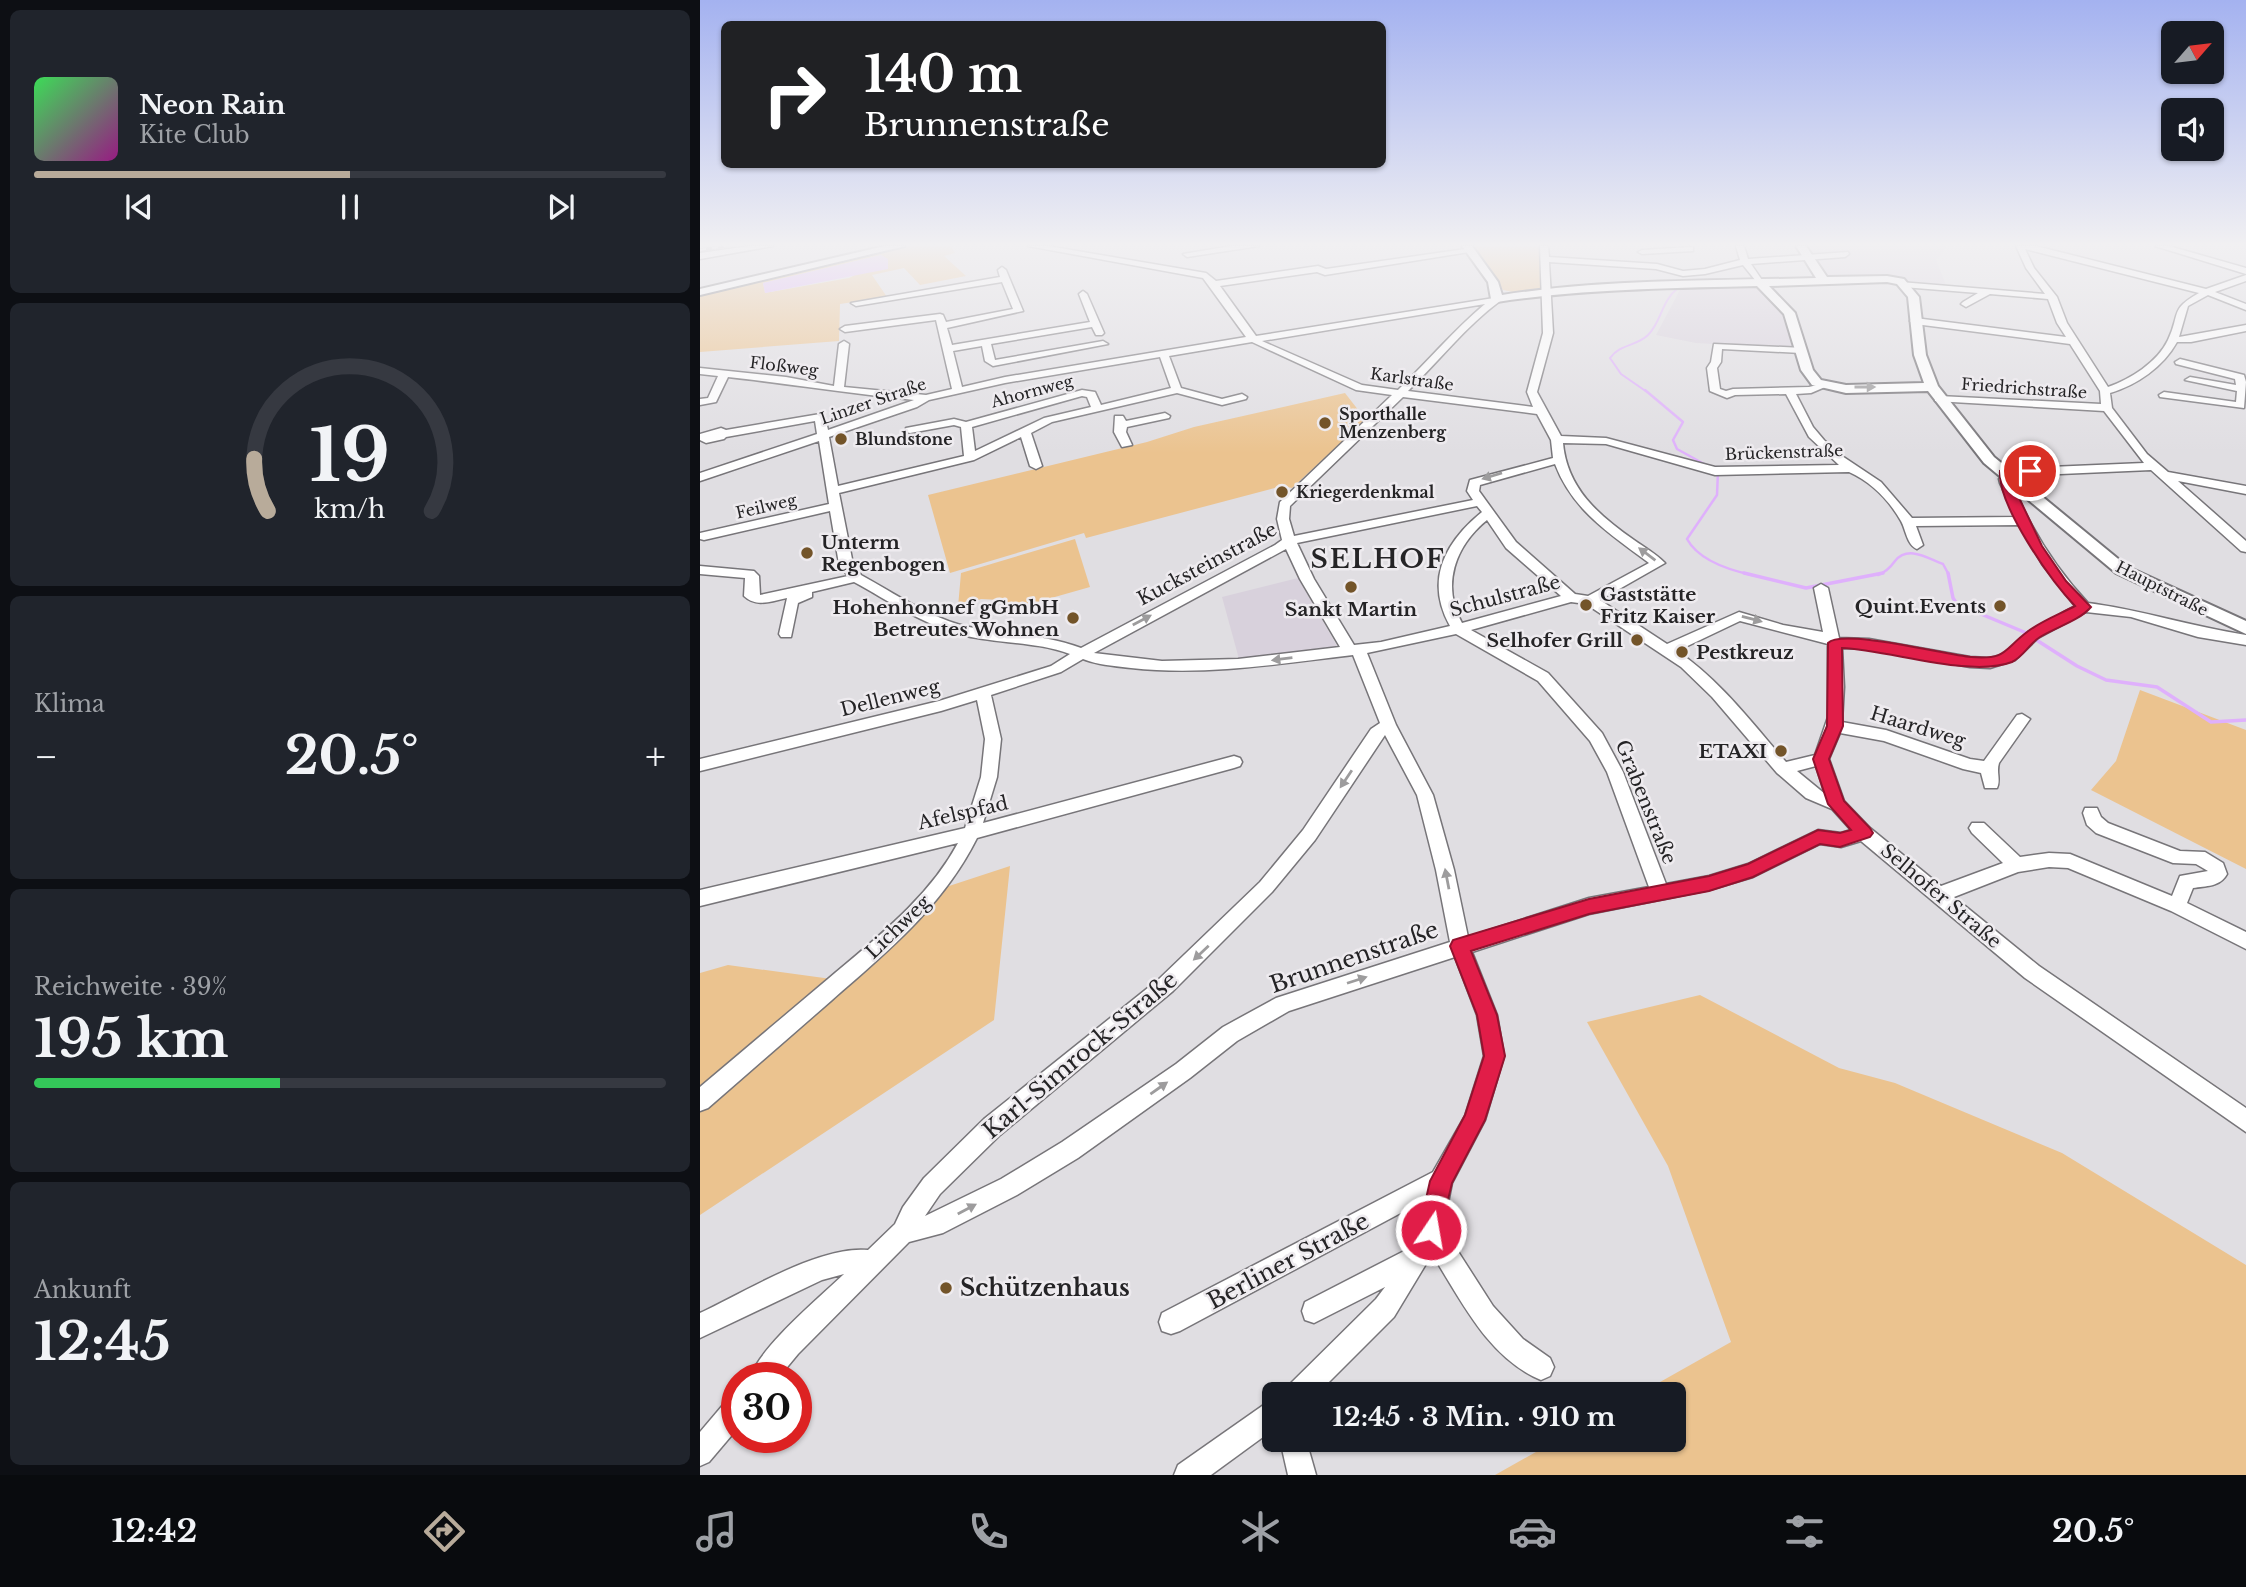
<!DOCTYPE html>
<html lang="de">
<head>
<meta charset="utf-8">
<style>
  :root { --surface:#171b24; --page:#20242c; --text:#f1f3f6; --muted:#9ea1a6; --line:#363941; --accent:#b8ab9a }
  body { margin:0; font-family:"Libre Baskerville",serif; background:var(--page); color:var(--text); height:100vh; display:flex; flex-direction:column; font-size:26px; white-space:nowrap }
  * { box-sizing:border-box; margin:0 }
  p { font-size:23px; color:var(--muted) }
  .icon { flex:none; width:38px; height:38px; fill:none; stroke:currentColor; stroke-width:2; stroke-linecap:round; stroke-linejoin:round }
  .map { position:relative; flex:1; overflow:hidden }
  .details { display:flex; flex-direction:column; gap:10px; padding:10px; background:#0d0f14; width:700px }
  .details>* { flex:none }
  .guide { position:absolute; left:21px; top:21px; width:665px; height:147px; border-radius:10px; box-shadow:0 2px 5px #0004; background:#202124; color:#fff; overflow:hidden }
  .needle { width:46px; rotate:62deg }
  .controls { position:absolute; left:1461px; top:21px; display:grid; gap:14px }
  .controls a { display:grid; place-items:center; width:63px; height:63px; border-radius:10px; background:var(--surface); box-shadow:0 2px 5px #0004; font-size:35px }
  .speed { position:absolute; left:21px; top:1362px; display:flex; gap:14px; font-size:35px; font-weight:700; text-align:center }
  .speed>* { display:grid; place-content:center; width:91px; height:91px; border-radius:50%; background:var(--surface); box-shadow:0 2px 5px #0004; line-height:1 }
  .speed .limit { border:10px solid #d22; background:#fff; color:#111 }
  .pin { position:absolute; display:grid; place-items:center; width:60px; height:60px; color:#fff; margin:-30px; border:4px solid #fff; border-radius:50%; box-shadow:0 2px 7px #0007 }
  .me { position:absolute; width:77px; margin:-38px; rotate:12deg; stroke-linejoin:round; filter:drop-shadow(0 0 5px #0008) }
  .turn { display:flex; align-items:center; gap:24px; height:147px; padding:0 28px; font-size:32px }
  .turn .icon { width:91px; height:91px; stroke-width:2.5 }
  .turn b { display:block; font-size:49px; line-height:60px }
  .big { font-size:52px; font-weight:800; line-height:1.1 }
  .details .tile { flex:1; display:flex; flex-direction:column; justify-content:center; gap:10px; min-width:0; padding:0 24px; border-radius:10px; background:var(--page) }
  .details .dial { align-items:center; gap:0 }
  .dial svg { height:182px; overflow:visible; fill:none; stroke:var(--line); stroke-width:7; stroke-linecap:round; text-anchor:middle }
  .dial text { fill:var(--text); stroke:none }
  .song { display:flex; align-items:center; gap:21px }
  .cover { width:84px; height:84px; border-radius:10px; background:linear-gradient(135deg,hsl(130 70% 55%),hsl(310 70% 35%)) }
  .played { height:7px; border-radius:4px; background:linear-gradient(90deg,var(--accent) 50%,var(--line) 50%) }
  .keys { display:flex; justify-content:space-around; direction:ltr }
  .heat { display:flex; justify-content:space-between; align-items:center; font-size:38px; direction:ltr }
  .charge { height:10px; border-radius:5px; background:linear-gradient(90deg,#34c759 39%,var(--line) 0) }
  .trip { position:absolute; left:562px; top:1382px; width:424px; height:70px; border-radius:10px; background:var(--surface); box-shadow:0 2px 5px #0004; font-weight:800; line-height:70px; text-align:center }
  .tabs { display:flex; height:112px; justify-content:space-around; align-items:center; background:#090b0e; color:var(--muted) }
  .tabs .icon { width:49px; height:49px }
  .tabs .selected { color:var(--accent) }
  .tabs b { font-size:32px; color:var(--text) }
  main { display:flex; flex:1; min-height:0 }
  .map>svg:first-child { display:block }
</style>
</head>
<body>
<main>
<section class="details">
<div class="tile">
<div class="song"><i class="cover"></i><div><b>Neon Rain</b><p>Kite Club</p></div></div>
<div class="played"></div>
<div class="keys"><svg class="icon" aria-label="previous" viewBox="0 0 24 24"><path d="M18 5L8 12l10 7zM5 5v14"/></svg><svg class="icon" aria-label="pause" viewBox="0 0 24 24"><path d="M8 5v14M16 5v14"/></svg><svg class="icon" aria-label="next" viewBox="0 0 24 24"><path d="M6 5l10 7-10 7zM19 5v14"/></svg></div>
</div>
<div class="tile dial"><svg viewBox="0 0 100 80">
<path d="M14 69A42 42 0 1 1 86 69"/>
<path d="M14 69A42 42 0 0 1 8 46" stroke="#b8ab9a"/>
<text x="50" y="56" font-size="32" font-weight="700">19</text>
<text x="50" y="72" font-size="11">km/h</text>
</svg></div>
<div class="tile"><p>Klima</p>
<div class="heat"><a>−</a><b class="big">20.5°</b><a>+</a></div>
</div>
<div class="tile"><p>Reichweite · 39%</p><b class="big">195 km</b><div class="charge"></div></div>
<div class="tile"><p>Ankunft</p><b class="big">12:45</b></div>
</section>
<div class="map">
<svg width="1546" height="1475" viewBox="0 0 1546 1475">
  <rect width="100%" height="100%" fill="#e0dee2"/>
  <g fill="#d8d1dc">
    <path d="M1104 246 1247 247 1236 260 1246 285 1127 279Z"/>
    <path d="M1050 286 1062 290 1083 309 1098 349 996 343 956 335 981 288Z"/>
    <path d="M598 578 637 646 539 659 522 597Z"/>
  </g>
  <g fill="#ebc38f" fill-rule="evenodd">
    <path d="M208 246H251L255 253 244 256 266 276 220 285 204 268 172 275 187 297 140 304 139 341 0 352V294ZM181 255 187 259 149 278 65 293 63 283Z"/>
    <path d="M773 246 839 247 841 288 813 292 803 290Z"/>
    <path d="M645 393 659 411 672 414 592 488 582 486 386 538 384 533 250 573 228 495 447 442 494 427Z"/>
    <path d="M375 539 390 587 305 611 301 600 281 599 258 607 261 573Z"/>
    <path d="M1440 690 1546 730V869L1391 790 1416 761Z"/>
    <path d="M310 866 294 1020 0 1215V973L28 965 146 981 246 887Z"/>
    <path d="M1000 995 1139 1068 1195 1083 1362 1153 1546 1265V1475H795L857 1440H973V1395H937L1031 1342 968 1166 887 1022Z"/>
  </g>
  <path fill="#dfb0fc" d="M181 255 188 259V269L65 293 63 283Z"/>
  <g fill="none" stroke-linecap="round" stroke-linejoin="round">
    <path stroke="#dfb0fc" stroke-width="2" d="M947 392 921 374 910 358C920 344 937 346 948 335 962 321 961 301 978 288"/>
    <g stroke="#dfb0fc" stroke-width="2.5">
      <path d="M945 390 983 422 973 440 977 449 1006 465"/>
      <path d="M1018 471 1017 495 987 539C999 561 1029 570 1052 575"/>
      <path d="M1178 575C1186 572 1190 568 1195 561 1208 545 1227 558 1243 564L1249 575"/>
    </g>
    <g stroke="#dfb0fc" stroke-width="3.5">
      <path d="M1044 573 1106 588 1183 573"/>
      <path d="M1248 573 1253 598 1257 604 1324 632 1377 666 1406 680 1457 687 1511 722 1546 720"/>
    </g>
    <g stroke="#777579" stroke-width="3">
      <g id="minor">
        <path d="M50 246H73L0 259V253Z"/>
        <path d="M328 246H348L506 273 516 281 618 266 626 269 772 248 773 250 769 252 625 275 617 272 520 286 556 336 800 297V301C766 326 739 361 708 391L833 407 827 392 843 333 840 246H848L849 257 957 264 983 271 1005 269 1040 260 1036 246H1044L1048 259 1148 252 1149 254 1145 257 1051 264 1064 283 1060 286 1043 265 1005 274 983 276 956 269 849 262 853 333 837 392 861 436 906 438 1015 467 1139 465 1109 437 1086 394 1035 395 1027 398 1010 391 1007 368 1011 362 1014 344 1104 348V352L1101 353 1022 349 1021 362 1017 368 1020 389 1026 391 1033 389 1109 387 1125 383V387L1111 393 1096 394 1113 427 1124 440 1142 456 1181 482 1212 518 1316 517 1300 483 1299 479 1302 476 1298 473 1304 469 1444 463 1404 411 1235 401V397L1239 396 1401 404 1400 391 1370 344 1215 324 1210 321 1215 318 1366 337 1357 323 1348 299 1290 294 1266 307 1261 304 1263 302 1278 293 1203 287 1199 284 1200 282 1345 294 1326 268 1316 246H1336L1506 289 1546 275V281L1515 292 1546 304V310L1508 295 1488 306 1479 337 1546 325V331L1491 342H1477C1463 367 1437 385 1410 393L1412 408 1447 454 1468 472 1546 486V494L1478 481 1546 541V552L1541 551 1451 470 1313 476 1311 481C1329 526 1355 568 1388 603 1442 610 1493 627 1546 635V645L1498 637 1431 617 1386 612 1338 638 1315 660 1290 668 1270 667 1169 649 1142 648 1144 687 1142 722 1186 730 1270 759 1284 761 1317 715 1322 714 1330 719 1299 763C1296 772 1301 780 1297 788H1285L1281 773 1263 769 1184 741 1140 733 1129 759 1144 801 1170 828 1241 886 1303 863 1272 833 1269 828 1272 823H1284L1320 857 1349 853 1370 854 1472 896 1480 876 1508 871 1496 864 1473 863 1396 833 1387 825 1383 813 1385 808H1397L1401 817 1408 823 1480 851 1505 852 1523 863 1527 874C1520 887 1506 886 1493 888L1487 903 1546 932V949L1471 911 1368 868 1349 867 1318 872 1254 897 1339 966 1546 1108V1132L1325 978 1161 841 1141 847 1120 844 1053 877 1009 890 889 914 772 952 797 1015 804 1056 785 1120 752 1183 743 1228 793 1306 823 1339 850 1358 854 1367 850 1376 841 1380C788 1358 761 1300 732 1254L694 1317 616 1395H584L588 1386 676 1299 685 1287 614 1323 605 1320 602 1311 605 1302 710 1248 720 1228 725 1200 480 1331 471 1334 462 1331 459 1322 462 1313 733 1172 765 1116 784 1056 777 1015 755 957 589 1011 537 1041 490 1078 378 1158 317 1195 243 1233 209 1242 98 1354 79 1377H50C63 1344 117 1300 144 1274L122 1280 0 1338V1313C45 1292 120 1245 168 1250L195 1224 203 1207 224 1178 284 1119 459 979 560 882 603 830 671 729 680 723 653 655C579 664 505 676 431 668 414 666 398 665 383 659L361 672 291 695 301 739 297 777 283 823 534 756 540 758 542 762 540 766 534 768 277 838C243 906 188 951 132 1000 91 1036 49 1072 8 1108L0 1111V1087C43 1051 85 1015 128 979 175 939 228 899 258 843L0 906V890L265 828 281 777 285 739 277 700 241 711 0 771V759L239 701 351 666 370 654C335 641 298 644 262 635 224 625 189 601 154 582L112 592V597L98 603 91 637H81L79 634 87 598C71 601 57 608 44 596L45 578 0 574V566L54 571 59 576 60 595 148 576 139 564 130 511 4 540 0 539V533L129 504 119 441 0 481V473L117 434 115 421 26 437 24 439 6 443 0 440V434L21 428 26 430 120 414 125 417 128 430 214 400C152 394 90 384 28 377L16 402 0 405V399L8 398 18 376 0 374V368L86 377 134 386 139 344 144 341 149 344 144 387 226 395 252 389 236 320 145 332 140 329 145 326 240 314 243 315 246 322 313 309 302 282 156 306 151 303 300 277 298 270 302 267 306 270 323 311 247 328 252 345 390 322 379 294 383 291 387 294 404 333 402 335H396L392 327 291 344 295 360 403 341 408 344 293 366 285 361 282 346 253 351 262 387 305 377 546 337 503 278ZM1325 249 1499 293C1469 310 1481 313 1468 340 1457 363 1430 379 1408 387L1367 323 1357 297 1334 268ZM785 304C754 330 728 361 698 390L662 385 562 341ZM552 342 656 390 692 395 580 502 577 519 582 540 575 545 381 648C344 634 307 635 269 627 231 619 194 593 161 575L153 564 139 493 274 460 321 437 330 466 336 469 342 466 331 433 352 422 477 393 522 405 546 399 547 397 542 394 522 399 481 388 469 356ZM460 357 471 388 401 405 395 392 382 390 266 422 254 419 206 428V432L210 433 254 425 261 427 264 456 138 486 129 437 217 407 229 400 305 383ZM382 396 387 397 391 407 344 418 275 451 272 427ZM703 397 837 414 851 440 853 458 770 480 767 491 773 500 594 536 589 519 590 506ZM863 443 906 444 1015 475 1149 472C1171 482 1189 500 1201 521 1206 530 1207 545 1217 549L1223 545 1216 526 1320 525 1342 564 1375 606 1328 632 1305 654 1290 658 1270 657 1169 639 1139 638 1128 588 1121 584 1114 588 1123 632 1083 625 1039 612 967 644 900 600 965 563C956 554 944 547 934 540 898 515 867 488 863 443ZM855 464C873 511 910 534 949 563L888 596 875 594 816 542 779 491 780 485ZM777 506 782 512C744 543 725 581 750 626L681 642 654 645 614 579 597 543ZM787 520 806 548 861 596 762 623C741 585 755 546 787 520ZM586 549 600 579 640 647 538 659 462 661 394 653ZM871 602 886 604 981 667 1012 697 1077 773 1106 798 1132 809 1151 830 1141 833 1118 830 1048 864 1009 876 966 884 923 772 902 733 848 673 771 630ZM1040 621 1128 644V717L1115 755 1086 762C1052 723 1020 680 977 651ZM756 634 838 681 890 741 907 772 949 887 889 898 768 937 754 870 733 795 696 725 667 653ZM685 735 717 795 736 870 750 942 576 998 523 1027 476 1064 362 1142 301 1179 225 1216 240 1194 300 1135 473 991 572 892 615 840ZM1116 766 1125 794 1097 771Z"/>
        <path d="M531 246H559L487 257 483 254Z"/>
        <path d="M1455 246H1469L1546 268V274Z"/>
        <path d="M990 247H993V251L942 254 938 252 942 250Z"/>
        <path d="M1480 359 1544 375 1546 382 1544 408 1460 397 1459 395 1464 392 1536 402 1537 391 1485 380 1490 377 1536 385 1535 379 1476 364 1475 362Z"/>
        <path d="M465 413 470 416 469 418 427 427 426 432 432 445 422 447 414 432 415 416H423L426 421Z"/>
        <path d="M37 1395V1429L9 1462 0 1466V1432L28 1399Z"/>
        <path d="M574 1400V1429L511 1475H474L478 1465 565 1404Z"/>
        <path d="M580 1440H606L616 1475H588Z"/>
      </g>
    </g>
    <g stroke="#777579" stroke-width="4">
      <g id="major">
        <path d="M185 246H205L0 295V289Z"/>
        <path d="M762 246H772L798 282 802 295C906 279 1011 281 1116 278L1096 246H1106L1127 277 1187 276 1204 279 1219 297 1226 355 1238 386 1294 457 1428 567 1546 621V634L1416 573 1284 463 1228 391 1146 393 1112 385 1101 370 1084 314 1057 286C970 288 883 289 797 302L791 299 788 282ZM1187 282 1197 284 1208 297 1214 355 1224 383 1146 385 1121 380 1113 370 1095 313 1069 286Z"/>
      </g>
    </g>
    <use href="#minor" fill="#fff" fill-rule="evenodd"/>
    <use href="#major" fill="#fff" fill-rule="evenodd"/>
    <g stroke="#78777a" stroke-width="3.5">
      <path id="rail" d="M0 250 26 246"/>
    </g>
    <use href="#rail" stroke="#eeebef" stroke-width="2" stroke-dasharray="6" stroke-linecap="butt"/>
  </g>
  <defs><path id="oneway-solid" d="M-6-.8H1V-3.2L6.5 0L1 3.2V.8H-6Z" transform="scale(1.75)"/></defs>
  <g fill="#9d9c9d">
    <use href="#oneway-solid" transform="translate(1165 387)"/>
    <use href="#oneway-solid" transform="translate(792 476) rotate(163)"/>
    <use href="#oneway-solid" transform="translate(947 554) rotate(-143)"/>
    <use href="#oneway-solid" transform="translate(1052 619) rotate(15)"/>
    <use href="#oneway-solid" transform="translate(442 620) rotate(-28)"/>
    <use href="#oneway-solid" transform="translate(582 659) rotate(173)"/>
    <use href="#oneway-solid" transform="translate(646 779) rotate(124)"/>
    <use href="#oneway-solid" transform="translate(747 879) rotate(-101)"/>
    <use href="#oneway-solid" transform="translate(501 953) rotate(137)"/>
    <use href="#oneway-solid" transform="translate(657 980) rotate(-18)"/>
    <use href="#oneway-solid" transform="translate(459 1088) rotate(-35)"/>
    <use href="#oneway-solid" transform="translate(267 1209) rotate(-28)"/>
  </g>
  <linearGradient id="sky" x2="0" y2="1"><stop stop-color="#a4b2f0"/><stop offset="0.54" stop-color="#f1f0f2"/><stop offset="1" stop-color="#f1f0f2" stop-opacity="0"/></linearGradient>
  <rect width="1546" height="453" fill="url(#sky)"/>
  <path fill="#e11d48" stroke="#92132f" stroke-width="2" d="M1330 468 1334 469V474L1313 476 1312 483 1342 546 1366 581 1391 607C1379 621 1356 627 1340 637 1330 643 1323 657 1312 662 1270 678 1190 650 1142 648L1143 726 1129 759 1144 801 1170 828 1173 833 1170 837 1140 847 1120 844 1053 877 1009 891 889 914 771 951 797 1015 805 1056 785 1120 752 1183 739 1238 731 1242 723 1238 719 1230 730 1181 765 1115 784 1056 777 1015 750 946 753 940 889 899 1009 876 1048 864 1118 830 1140 833 1151 830 1128 804 1113 759 1127 726 1128 643C1142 628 1246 655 1271 657 1307 660 1303 650 1327 632 1341 621 1360 614 1375 606 1350 580 1297 504 1300 471Z"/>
  <g fill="#735429" stroke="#eeebef" stroke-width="2.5">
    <circle cx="625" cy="423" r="7"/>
    <circle cx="141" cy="439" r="7"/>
    <circle cx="582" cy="492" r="7"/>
    <circle cx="107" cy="553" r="7"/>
    <circle cx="651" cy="587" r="7"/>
    <circle cx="886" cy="605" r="7"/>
    <circle cx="1300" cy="606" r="7"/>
    <circle cx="373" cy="618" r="7"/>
    <circle cx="937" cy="640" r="7"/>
    <circle cx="982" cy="652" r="7"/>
    <circle cx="1081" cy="751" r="7"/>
    <circle cx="246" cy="1288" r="7"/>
  </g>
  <g text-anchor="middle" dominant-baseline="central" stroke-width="5" stroke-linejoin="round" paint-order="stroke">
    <g font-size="16" fill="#252426" stroke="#eeebef">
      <text transform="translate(84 366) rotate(7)">Floßweg</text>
      <text transform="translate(712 379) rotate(8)">Karlstraße</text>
      <text transform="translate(1324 388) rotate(4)">Friedrichstraße</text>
      <text transform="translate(332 391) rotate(-15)">Ahornweg</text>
      <text transform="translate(173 401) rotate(-19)">Linzer Straße</text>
      <text transform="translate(1084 452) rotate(-2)">Brückenstraße</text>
      <text transform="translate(66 506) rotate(-13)">Feilweg</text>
      <text transform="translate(1462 588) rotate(27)">Hauptstraße</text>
    </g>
    <g font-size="16" font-weight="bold" fill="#252426" stroke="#eeebef" text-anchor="start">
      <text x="639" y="414">Sporthalle<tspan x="639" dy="18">Menzenberg</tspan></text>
      <text x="155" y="439">Blundstone</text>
      <text x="596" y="492">Kriegerdenkmal</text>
    </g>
    <g font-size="19" font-weight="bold" fill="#252426" stroke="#eeebef" text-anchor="end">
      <text x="121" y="542" text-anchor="start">Unterm<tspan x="121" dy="22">Regenbogen</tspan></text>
      <text x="900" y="594" text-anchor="start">Gaststätte<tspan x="900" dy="22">Fritz Kaiser</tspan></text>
      <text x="1286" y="606">Quint.Events</text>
      <text x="359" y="607">Hohenhonnef gGmbH<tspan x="359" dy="22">Betreutes Wohnen</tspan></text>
      <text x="651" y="609" text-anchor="middle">Sankt Martin</text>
      <text x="923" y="640">Selhofer Grill</text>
      <text x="996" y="652" text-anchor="start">Pestkreuz</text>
      <text x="1067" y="751">ETAXI</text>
    </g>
    <g font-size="19" fill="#252426" stroke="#eeebef">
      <text transform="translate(507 564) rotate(-28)">Kucksteinstraße</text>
      <text transform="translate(805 596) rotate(-15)">Schulstraße</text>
      <text transform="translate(190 698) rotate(-14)">Dellenweg</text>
      <text transform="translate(1218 727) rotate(17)">Haardweg</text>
      <text transform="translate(946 802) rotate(68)">Grabenstraße</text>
      <text transform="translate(263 813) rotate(-13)">Afelspfad</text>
      <text transform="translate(1241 896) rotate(40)">Selhofer Straße</text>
      <text transform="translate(198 927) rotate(-44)">Lichweg</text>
    </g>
    <g font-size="23" fill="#252426" stroke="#eeebef">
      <text transform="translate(654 957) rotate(-19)">Brunnenstraße</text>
      <text transform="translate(380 1055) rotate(-40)">Karl-Simrock-Straße</text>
      <text transform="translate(588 1261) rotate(-28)">Berliner Straße</text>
    </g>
    <g font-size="23" font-weight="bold" fill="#252426" stroke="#eeebef" text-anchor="start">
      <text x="260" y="1288">Schützenhaus</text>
    </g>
    <g font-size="26" font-weight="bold" letter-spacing="2" fill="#252426" stroke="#eeebef">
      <text x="678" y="559">SELHOF</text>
    </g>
  </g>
</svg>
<div class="controls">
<a><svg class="needle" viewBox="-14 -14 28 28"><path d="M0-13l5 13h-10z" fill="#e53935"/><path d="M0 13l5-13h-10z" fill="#9ea1a6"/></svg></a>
<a><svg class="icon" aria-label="sound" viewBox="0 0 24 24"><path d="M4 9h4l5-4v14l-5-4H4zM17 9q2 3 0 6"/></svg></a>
</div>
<div class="speed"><div class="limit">30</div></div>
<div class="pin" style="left:1330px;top:471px;background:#d93025"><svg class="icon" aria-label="arrive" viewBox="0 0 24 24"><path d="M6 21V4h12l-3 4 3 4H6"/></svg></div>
<svg class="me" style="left:731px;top:1230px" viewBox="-20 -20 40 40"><circle r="17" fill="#e11d48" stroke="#fff" stroke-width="3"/><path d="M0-11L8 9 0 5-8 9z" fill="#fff"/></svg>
<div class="trip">12:45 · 3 Min. · 910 m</div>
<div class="guide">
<div class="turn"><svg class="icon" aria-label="right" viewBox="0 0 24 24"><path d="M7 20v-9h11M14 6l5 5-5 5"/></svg><div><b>140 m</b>Brunnenstraße</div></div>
</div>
</div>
</main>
<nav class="tabs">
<b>12:42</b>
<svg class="icon selected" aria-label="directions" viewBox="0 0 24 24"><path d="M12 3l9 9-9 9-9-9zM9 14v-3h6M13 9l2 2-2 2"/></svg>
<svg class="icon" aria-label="music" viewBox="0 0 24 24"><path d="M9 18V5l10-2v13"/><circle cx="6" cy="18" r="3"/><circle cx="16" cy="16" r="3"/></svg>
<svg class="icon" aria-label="phone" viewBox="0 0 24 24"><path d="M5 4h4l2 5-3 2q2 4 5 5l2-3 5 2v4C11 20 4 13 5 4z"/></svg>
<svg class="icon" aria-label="climate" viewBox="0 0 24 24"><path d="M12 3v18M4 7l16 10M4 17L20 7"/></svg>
<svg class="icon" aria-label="car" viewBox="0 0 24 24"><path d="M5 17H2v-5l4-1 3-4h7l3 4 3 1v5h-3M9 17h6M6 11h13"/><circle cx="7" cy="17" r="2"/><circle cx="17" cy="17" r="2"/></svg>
<svg class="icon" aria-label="filters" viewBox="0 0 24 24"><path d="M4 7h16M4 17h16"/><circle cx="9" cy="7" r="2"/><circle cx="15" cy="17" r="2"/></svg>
<b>20.5°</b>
</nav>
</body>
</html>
